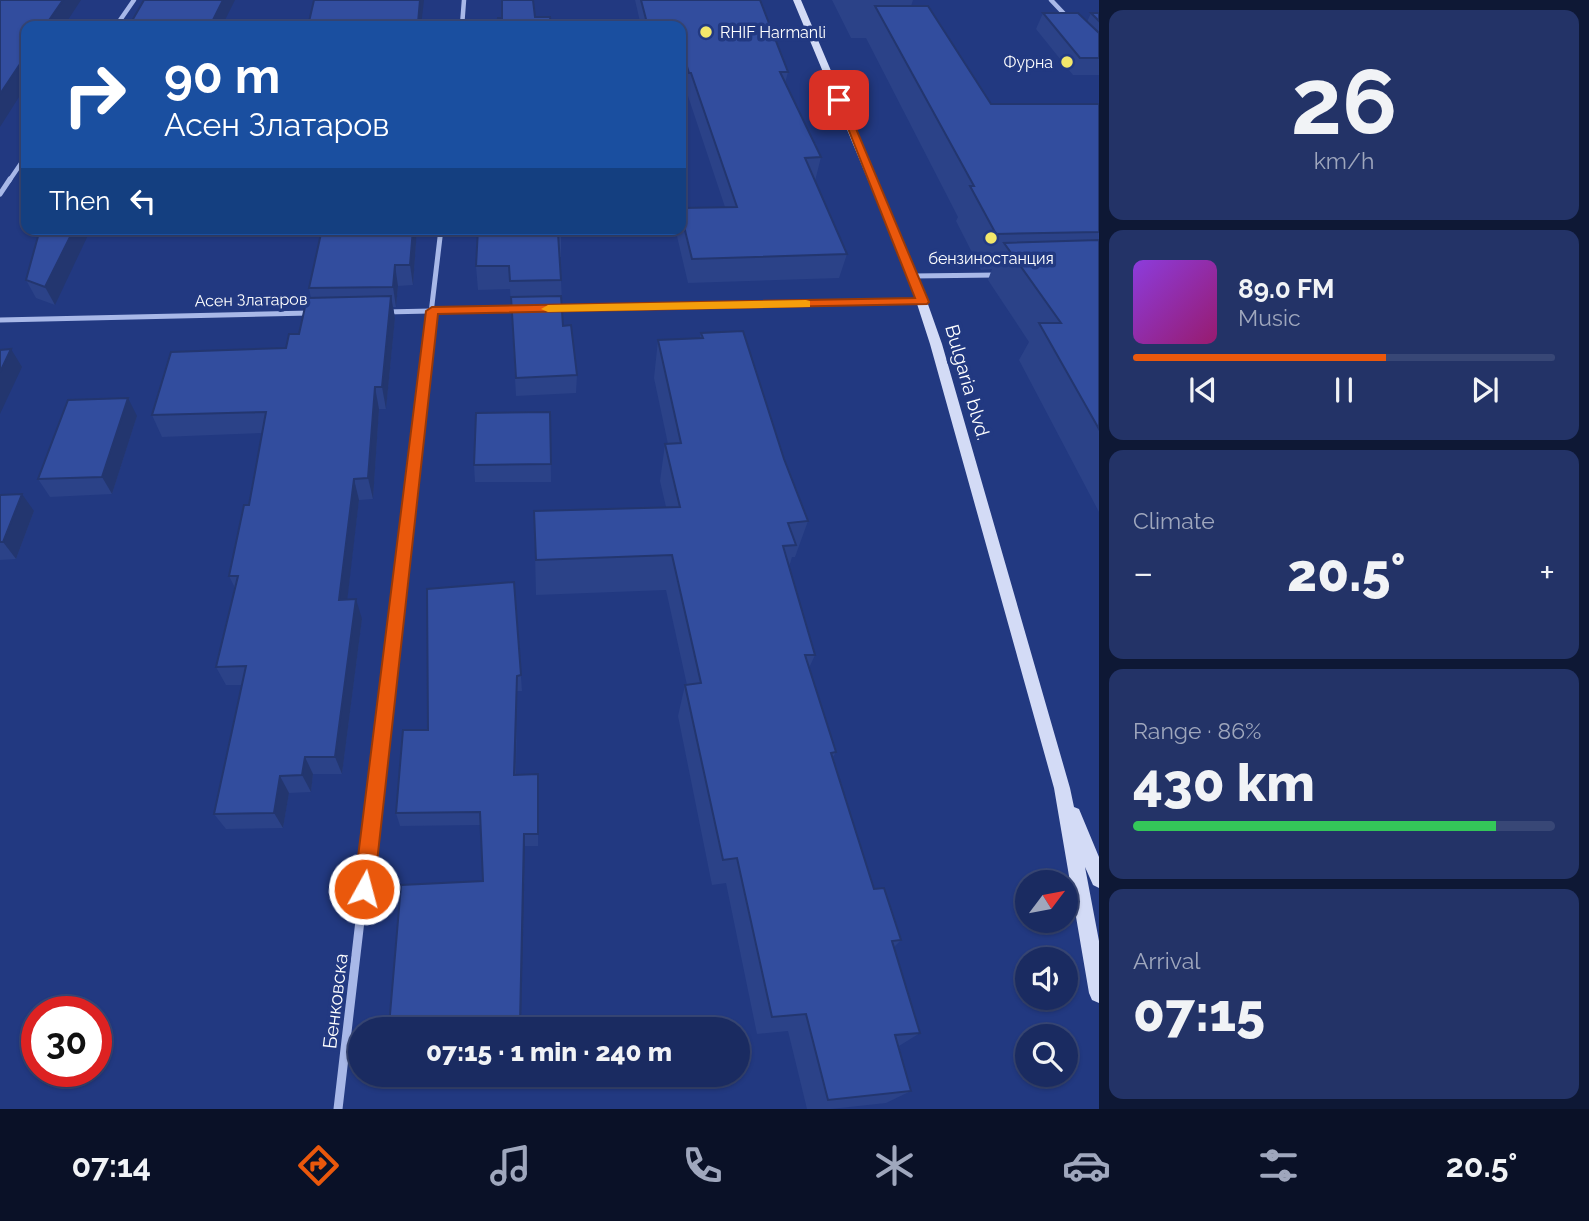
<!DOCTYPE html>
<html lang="en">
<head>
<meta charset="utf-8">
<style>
  :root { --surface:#1a2b61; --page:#233367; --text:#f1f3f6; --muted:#9fa7bd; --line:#384776; --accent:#ea580c }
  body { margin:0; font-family:Raleway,sans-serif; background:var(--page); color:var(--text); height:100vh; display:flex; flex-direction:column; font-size:26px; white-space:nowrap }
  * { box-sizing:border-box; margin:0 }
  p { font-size:23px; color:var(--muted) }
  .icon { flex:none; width:38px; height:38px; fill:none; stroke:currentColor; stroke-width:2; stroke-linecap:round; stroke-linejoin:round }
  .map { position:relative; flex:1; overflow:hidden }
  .side { display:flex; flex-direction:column; gap:10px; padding:10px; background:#0e1835; width:490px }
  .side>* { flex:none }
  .banner { position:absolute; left:21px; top:21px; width:665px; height:214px; border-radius:14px; box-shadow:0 2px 5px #0004,0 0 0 2px var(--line); background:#1a4fa0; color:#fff; overflow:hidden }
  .needle { width:46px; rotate:58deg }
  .fabs { position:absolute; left:1015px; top:870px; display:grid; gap:14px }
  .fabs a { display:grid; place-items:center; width:63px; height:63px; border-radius:50%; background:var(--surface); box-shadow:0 2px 5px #0004,0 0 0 2px var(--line); font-size:35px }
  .speed { position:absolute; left:21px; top:996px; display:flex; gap:14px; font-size:35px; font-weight:700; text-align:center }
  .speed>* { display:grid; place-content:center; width:91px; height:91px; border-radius:50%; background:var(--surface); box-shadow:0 2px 5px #0004,0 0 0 2px var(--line); line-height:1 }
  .speed .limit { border:10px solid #d22; background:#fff; color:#111 }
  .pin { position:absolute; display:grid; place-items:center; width:60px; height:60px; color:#fff; margin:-30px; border-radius:14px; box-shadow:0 4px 10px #0006 }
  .me { position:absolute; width:77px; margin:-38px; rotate:7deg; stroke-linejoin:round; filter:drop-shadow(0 0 5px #0008) }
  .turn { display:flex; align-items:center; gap:24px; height:147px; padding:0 28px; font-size:32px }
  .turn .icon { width:91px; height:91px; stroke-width:2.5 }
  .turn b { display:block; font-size:49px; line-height:60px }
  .then { display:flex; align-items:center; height:66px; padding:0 28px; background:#0003; gap:14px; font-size:26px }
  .big { font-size:52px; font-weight:800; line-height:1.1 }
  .side .widget { flex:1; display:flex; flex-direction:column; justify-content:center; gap:10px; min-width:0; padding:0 24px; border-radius:14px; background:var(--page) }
  .side .dial { align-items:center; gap:0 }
  .dial b { font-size:91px; line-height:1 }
  .song { display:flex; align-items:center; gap:21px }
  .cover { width:84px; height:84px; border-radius:10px; background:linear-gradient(135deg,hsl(270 70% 55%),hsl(320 70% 35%)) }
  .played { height:7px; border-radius:4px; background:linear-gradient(90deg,var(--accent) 60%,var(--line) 60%) }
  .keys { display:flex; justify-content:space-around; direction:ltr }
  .heat { display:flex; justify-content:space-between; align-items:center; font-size:38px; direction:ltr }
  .charge { height:10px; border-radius:5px; background:linear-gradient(90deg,#34c759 86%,var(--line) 0) }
  .trip { position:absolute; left:348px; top:1017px; width:402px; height:70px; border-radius:35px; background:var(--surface); box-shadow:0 2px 5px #0004,0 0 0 2px var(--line); font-weight:800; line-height:70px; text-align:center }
  .tab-bar { display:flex; height:112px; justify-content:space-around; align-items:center; background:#0a1127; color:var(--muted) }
  .tab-bar .icon { width:49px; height:49px }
  .tab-bar .current { color:var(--accent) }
  .tab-bar b { font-size:32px; color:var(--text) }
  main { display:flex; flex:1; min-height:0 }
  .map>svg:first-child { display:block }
</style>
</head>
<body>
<main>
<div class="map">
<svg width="1099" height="1109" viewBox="0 0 1099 1109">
  <rect width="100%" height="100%" fill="#223981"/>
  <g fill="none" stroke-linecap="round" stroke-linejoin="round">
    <g stroke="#a8b8e8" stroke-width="4.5">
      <path d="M1051 0 1070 20"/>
      <path d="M116 26 134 0"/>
      <path d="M462 26 464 0"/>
      <path d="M9 181 26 156"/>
    </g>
    <g stroke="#a8b8e8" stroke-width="5">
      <path d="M0 194 10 179"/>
      <path d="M913 276 997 275"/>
      <path d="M553 308 923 302"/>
      <path d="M385 312 520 309"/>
      <path d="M0 320 310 313"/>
      <path d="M419 414 441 229"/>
    </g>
    <path stroke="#a8b8e8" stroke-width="7" d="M384 717 420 413"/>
    <path stroke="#a8b8e8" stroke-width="9" d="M338 1109 384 715"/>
    <path fill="#d3dbf6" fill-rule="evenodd" d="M793 0H801L918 276 942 344 1070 788 1074 807 1079 809 1099 857V888L1093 885 1085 867 1099 941V1003L1092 1000 1089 993 1054 788 930 344 908 276Z"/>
  </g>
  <g fill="#2b4288">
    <path d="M635 0H760L788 72 785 83 821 157 815 181 847 254 839 278 688 283 676 232 677 229H681V208L725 207 688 96H686L681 78V26H641Z"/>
    <path d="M832 0H913L911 6 991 104H1099V512L1019 360 1029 342 988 280 992 269 981 270 956 221 958 217 866 38H851Z"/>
    <path d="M1043 13 1087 22 1091 13H1099V75H1073L1036 29Z"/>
    <path d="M40 229 55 305 36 298 26 280Z"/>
    <path d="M322 229H417L413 285 398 286 396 307H393L395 318 386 409H379L373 499 359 500 347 599 362 619 342 774H313L311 792 289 793 283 828 226 829 214 814 242 685H226L216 667 235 588 229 576 249 505 262 433 162 437 152 415 286 348 299 334 311 298 309 288Z"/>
    <path d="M478 229 561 233V257H560L563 326 577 375 576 393 516 396 510 289 478 290 476 266Z"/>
    <path d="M701 333 784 459 808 521 795 557H792L789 567 815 655 809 668 836 752 833 757 874 889 901 940 894 947 920 1033 899 1046 911 1091 886 1103 831 1109H807L788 1031 757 1034 726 883 712 885 678 716 685 685H687L666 590 536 595 534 511 666 507 660 481 665 444H668L654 378 658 340 700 338Z"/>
    <path d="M550 412 551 482H475L474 465Z"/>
    <path d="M137 416 112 494 50 497 38 479Z"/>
    <path d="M0 495 34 511 16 559 0 560Z"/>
    <path d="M514 582 522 691H517L516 775 538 788V846H525L521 1029H391L389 1026 483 881 481 825 400 826 396 813Z"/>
  </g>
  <g fill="#23366f">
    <path d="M63 0H81L64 26H45Z"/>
    <path d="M223 0H235L222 26H210Z"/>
    <path d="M420 0H424L421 26 418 23Z"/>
    <path d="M26 55V86L0 127V94Z"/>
    <path d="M74 229H91L55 305 45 287Z"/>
    <path d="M413 229H417L413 285 410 265Z"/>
    <path d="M395 265 398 286 396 307 393 287Z"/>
    <path d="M391 296 395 318 386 409 382 387Z"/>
    <path d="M11 349 22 367 0 414V372Z"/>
    <path d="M375 387 379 409 373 499 368 478Z"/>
    <path d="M128 398 137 416 112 494 102 477Z"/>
    <path d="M354 479 359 500 345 619 339 600Z"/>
    <path d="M22 494 34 511 16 559 3 542Z"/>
    <path d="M356 599 362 619 342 774 335 757Z"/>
    <path d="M517 676V691L515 789 514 775Z"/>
    <path d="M305 757 313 774 311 792 302 775Z"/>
    <path d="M280 776 289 793 283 828 274 813Z"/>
    <path d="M524 834 525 846 521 1029 520 1024Z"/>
  </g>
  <g fill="#324d9e" stroke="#23366f" stroke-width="2">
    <path d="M0 0H63L45 26H26V55L0 94Z"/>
    <path d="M144 0H223L210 26H129Z"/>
    <path d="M314 0H420L418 23 430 22V26H308Z"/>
    <path d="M502 0H533L535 17H550L551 26H497L498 18H502Z"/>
    <path d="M641 0H760L788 72H780L821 157 805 158 847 254 692 259 681 214V208L737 207 691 73H689L681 47V26H675L674 23H647Z"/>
    <path d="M875 6H928L991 104H1099V232L996 234 970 186H974Z"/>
    <path d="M1043 13H1078L1099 33V58H1080Z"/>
    <path d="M1091 13H1099V21Z"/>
    <path d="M40 229H74L45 287 26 280Z"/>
    <path d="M322 229H413L410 265H395L393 287 309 288Z"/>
    <path d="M478 229H561V233H558L561 280 510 281 509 266H476Z"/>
    <path d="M1099 240V429L1039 323H1061L1004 243Z"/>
    <path d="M391 296 382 387H375L368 478 354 479 339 600 356 599 335 757H305L302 775 280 776 274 813 214 814 246 666 216 667 238 576H229L244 505H249L266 412 152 415 171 352 286 348 289 334H299L307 298Z"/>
    <path d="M561 296 563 326 571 325 577 375 516 378 511 297Z"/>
    <path d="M743 331 784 459 808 521 788 523 796 545 783 546 815 655H805L836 752 831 753 874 889 884 888 901 940 892 941 920 1033 895 1035 911 1091 828 1100 806 1014 772 1017 737 858 723 860 685 685 701 683 672 555 536 560 534 511 680 507 665 444 681 443 658 340 703 338 701 333Z"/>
    <path d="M11 349 0 372V350Z"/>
    <path d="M128 398 102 477 38 479 68 400Z"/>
    <path d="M550 412 551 464 474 465 476 413Z"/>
    <path d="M22 494 3 542H0V495Z"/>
    <path d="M514 582 521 675 517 676 514 775 538 774V834H524L520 1024 389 1026 401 885 483 881 480 812 396 813 403 730H428L427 589Z"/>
  </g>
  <path fill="#ea580c" stroke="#983908" stroke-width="2" d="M836 98 844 100 929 302 927 304 438 314 374 889 371 896 364 899 357 896 354 889 426 311 432 307 915 298Z"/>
  <path fill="#f59e0b" d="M806 300 810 301V307L548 312 541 309 548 305Z"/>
  <g fill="#f3e76b" stroke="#223981" stroke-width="2.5">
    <circle cx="706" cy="32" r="7"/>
    <circle cx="1067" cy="62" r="7"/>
    <circle cx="991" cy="238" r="7"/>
  </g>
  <g text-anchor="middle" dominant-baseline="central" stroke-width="7" stroke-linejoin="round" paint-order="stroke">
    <g font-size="16" fill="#fff" stroke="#223981" text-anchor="start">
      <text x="720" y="32">RHIF Harmanli</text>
      <text x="1053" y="62" text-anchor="end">Фурна</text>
      <text x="991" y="258" text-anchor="middle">бензиностанция</text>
    </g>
    <g font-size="16" fill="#fff" stroke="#223981">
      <text transform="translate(251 300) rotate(-1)">Асен Златаров</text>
    </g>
    <g font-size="19" fill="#fff" stroke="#223981">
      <text transform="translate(968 382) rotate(74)">Bulgaria blvd.</text>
      <text transform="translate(335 1001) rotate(-83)">Бенковска</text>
    </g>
  </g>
</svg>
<div class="fabs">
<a><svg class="needle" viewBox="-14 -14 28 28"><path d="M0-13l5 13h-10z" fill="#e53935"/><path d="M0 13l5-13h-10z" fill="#9fa7bd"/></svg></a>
<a><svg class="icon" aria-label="sound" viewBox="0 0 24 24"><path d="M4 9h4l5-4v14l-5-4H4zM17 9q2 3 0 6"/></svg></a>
<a><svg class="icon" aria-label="search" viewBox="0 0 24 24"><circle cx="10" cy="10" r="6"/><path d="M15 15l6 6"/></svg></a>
</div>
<div class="speed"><div class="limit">30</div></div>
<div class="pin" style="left:839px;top:100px;background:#d93025"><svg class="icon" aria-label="arrive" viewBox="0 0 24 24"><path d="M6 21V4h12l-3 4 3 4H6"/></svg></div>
<svg class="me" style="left:364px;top:889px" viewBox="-20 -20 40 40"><circle r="17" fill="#ea580c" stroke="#fff" stroke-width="3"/><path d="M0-11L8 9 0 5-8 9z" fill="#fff"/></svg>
<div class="trip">07:15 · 1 min · 240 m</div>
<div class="banner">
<div class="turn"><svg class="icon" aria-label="right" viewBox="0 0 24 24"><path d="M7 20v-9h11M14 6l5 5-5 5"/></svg><div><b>90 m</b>Асен Златаров</div></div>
<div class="then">Then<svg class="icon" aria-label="left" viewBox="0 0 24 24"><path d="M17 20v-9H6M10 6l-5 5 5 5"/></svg></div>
</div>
</div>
<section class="side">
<div class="widget dial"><b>26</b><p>km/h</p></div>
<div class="widget">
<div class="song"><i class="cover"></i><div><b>89.0 FM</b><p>Music</p></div></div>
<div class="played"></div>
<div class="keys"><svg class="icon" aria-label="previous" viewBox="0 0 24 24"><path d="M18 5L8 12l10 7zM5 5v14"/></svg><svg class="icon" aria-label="pause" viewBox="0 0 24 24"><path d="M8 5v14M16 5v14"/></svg><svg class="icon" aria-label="next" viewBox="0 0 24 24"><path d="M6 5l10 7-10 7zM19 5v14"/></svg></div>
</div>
<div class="widget"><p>Climate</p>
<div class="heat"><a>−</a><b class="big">20.5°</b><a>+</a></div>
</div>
<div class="widget"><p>Range · 86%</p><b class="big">430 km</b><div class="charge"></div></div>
<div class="widget"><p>Arrival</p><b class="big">07:15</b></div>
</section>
</main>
<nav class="tab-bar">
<b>07:14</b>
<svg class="icon current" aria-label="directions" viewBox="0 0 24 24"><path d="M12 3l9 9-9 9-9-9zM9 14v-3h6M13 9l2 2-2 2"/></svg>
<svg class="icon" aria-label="music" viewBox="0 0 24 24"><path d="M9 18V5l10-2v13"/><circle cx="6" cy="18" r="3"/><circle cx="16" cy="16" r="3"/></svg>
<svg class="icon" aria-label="phone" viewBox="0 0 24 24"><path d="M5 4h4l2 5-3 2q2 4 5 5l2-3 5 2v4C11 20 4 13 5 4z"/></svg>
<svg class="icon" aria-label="climate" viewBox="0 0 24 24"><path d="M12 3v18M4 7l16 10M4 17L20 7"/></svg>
<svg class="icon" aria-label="car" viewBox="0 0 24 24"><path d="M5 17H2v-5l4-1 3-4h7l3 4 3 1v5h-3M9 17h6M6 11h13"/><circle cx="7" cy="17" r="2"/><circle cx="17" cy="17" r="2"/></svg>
<svg class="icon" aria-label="filters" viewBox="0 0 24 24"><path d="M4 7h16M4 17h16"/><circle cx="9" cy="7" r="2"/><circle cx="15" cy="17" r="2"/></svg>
<b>20.5°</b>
</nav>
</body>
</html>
